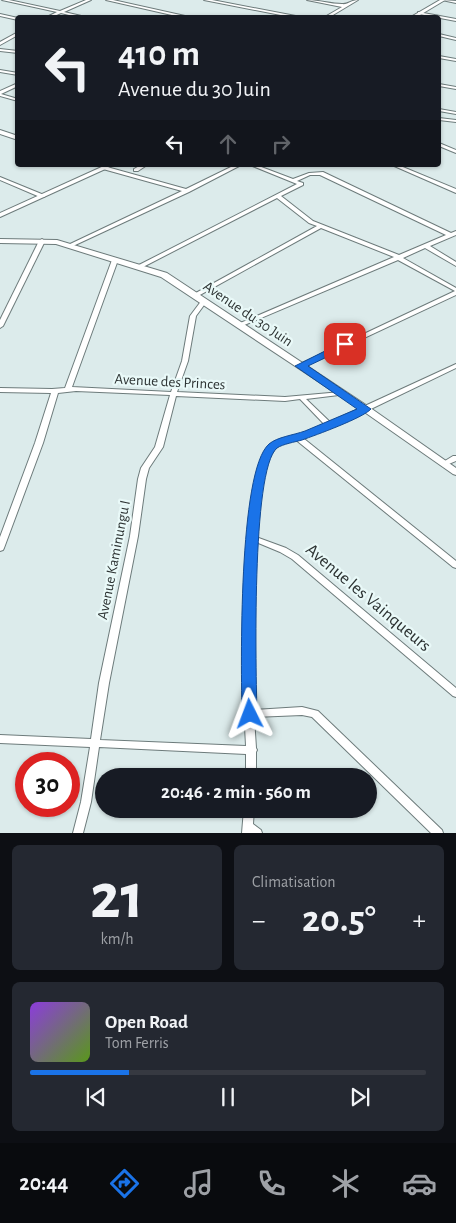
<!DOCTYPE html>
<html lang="fr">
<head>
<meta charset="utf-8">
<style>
  :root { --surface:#171b24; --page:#242831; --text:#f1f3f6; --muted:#9ea1a6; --line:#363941; --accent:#1a73e8 }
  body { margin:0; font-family:"Alegreya Sans",sans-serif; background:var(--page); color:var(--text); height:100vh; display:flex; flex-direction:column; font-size:19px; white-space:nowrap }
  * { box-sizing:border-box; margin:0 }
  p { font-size:16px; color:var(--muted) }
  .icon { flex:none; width:28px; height:28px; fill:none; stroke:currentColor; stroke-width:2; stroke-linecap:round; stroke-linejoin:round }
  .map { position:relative; height:833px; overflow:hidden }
  .details { display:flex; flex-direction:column; gap:12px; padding:12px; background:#0d0f14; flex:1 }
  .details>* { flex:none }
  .hud { position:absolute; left:15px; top:15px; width:426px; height:152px; border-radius:5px; box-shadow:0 1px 4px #0004; background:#171b24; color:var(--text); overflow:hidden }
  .speed { position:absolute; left:15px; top:752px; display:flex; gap:10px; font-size:25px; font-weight:700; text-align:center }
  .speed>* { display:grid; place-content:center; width:65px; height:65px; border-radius:50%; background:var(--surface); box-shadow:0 1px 4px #0004; line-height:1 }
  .speed .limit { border:8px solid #d22; background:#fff; color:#111 }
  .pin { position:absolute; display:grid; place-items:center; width:42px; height:42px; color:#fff; margin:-21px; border-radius:10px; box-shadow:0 2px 8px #0006 }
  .me { position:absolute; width:55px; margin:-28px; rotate:357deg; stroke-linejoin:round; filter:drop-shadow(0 0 4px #0008) }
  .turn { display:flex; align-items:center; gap:18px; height:105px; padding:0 20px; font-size:22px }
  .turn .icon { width:65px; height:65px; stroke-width:2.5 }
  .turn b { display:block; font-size:35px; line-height:42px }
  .lanes { display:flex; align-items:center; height:48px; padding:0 20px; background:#0003; justify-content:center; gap:25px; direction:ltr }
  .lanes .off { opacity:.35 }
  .big { font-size:38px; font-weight:600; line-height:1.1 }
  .details .card { flex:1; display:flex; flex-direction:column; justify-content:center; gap:8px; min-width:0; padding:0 18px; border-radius:8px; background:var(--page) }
  .details .dial { align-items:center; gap:0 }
  .dial b { font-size:65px; line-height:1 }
  .song { display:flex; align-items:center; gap:15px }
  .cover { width:60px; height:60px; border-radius:8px; background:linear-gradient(135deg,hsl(270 70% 55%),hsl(90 70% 35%)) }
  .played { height:5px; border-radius:2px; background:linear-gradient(90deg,var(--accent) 25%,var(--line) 25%) }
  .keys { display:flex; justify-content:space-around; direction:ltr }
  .heat { display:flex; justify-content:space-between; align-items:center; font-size:28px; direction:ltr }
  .details .tiles { flex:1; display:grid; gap:12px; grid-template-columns:1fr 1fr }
  .card:last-child { grid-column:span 2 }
  .trip { position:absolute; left:95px; top:768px; width:282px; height:50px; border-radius:25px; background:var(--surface); box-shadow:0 1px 4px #0004; font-weight:600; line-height:50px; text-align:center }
  .menu { display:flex; height:80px; justify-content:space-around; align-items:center; background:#090b0e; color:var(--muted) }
  .menu .icon { width:35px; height:35px }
  .menu .on { color:var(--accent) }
  .menu b { font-size:22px; color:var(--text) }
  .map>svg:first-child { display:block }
</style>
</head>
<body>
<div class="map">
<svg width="456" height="833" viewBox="0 0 456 833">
  <rect width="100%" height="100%" fill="#dcebeb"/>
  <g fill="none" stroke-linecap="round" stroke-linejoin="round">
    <g stroke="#6d7b7b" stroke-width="2">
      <g id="minor">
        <path d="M2 0H9L60 11 86 0H91L64 12 90 18H81L61 13 50 18H45L57 12Z"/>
        <path d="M106 0H113L194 18H185Z"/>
        <path d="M204 0H212L306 18H296Z"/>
        <path d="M307 0C319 0 330 4 342 4 348 5 351 0 358 0L328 18H323L342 7Z"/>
        <path d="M442 0 456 1V3Z"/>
        <path d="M418 12 456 19V21L419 14H418Z"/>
        <path d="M0 14 18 18V20L0 16Z"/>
        <path d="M18 32V35L0 45V42Z"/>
        <path d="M439 34 456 38V40L439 36Z"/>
        <path d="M0 49 18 51V53L0 51Z"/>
        <path d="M439 56 456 59V61L439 58Z"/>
        <path d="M0 70 18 73V75L0 72Z"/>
        <path d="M18 83V86L1 94 18 99V101L0 96V91Z"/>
        <path d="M439 84 456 87V89L439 86Z"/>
        <path d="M439 109 456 112V114L439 111Z"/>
        <path d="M439 118 456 120V122L439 120Z"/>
        <path d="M439 143 456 150V153L439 146Z"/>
        <path d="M141 165H147L138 171H134V169Z"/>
        <path d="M235 165H241L189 192 73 246 71 247 68 245 182 191 103 169V167H107L186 189Z"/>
        <path d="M250 165H256L293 179 309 173 323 172 451 233 456 231V235L430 246 456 262V266L425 248 403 258 456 288V295L300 368 298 367 297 366 298 365 455 291 398 260 242 326H238L237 325 238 324 394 257 321 228 198 296H194L193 295 194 294 317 226 309 223 277 198 141 268H137V266L297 184ZM310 175H320L446 235 399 255 313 221 281 196 303 185V183L297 181Z"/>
        <path d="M392 165H398L456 189V193Z"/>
        <path d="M0 177 44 195 45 196 44 197H40L0 180Z"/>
        <path d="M42 239 45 241 3 326 0 328V320L39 241Z"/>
        <path d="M115 258 118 260 72 387 171 392 182 361 190 316 202 300 204 299 207 301 196 316 188 361 177 392 285 397 341 392 342 393 341 394 339 395 306 399 330 422 456 364V368L348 420 303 438 456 561V568L453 567 296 440C289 442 279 443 275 449 261 465 258 515 256 537L286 548 298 555 456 688V697L453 696 292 559 280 552 256 542C252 598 250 655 253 710L302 707 318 711 442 830 443 833H431L312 717 302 715 254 717 256 748 257 750 256 752V776H246V754L99 747 91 802 83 833H73L81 802 90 747 0 743V735L91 739 99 683 130 536 138 479 141 468 155 447 170 395 76 391 58 393 43 443 4 548 3 550 0 551V537L35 443 51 393 0 392V388L52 389 65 388 112 260ZM176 396 285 401 300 399 325 425C316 428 308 432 300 435 290 438 275 438 268 447 254 467 251 508 249 532 245 580 242 629 243 677 243 700 245 723 246 746L100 740 109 683 138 536 146 479 149 468 163 447Z"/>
        <path d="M453 456H456V461L444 466 440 464Z"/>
        <path d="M244 809H254L253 824 261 830 262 833H242Z"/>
      </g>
    </g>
    <g stroke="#6d7b7b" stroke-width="2">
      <g id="tertiary">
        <path d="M440 0H445L415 18H409Z"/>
        <path d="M0 130 18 136V140L0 134Z"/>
        <path d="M106 165H114L0 217V213Z"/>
        <path d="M0 239 57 240 167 273 369 407 456 468V475L453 474 363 411 161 277 56 244 0 243Z"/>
      </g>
    </g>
    <use href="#minor" fill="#fff" fill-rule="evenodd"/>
    <use href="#tertiary" fill="#fff" fill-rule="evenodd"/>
  </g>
  <path fill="#1a73e8" stroke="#114b97" d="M345 341 350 344 348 347 308 366 371 409C363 418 316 435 302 440 295 442 283 444 277 448 251 470 256 674 257 714L255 719 250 720 244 719 242 714C241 668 238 471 269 444 277 437 294 435 305 431 322 424 340 416 357 409L295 366Z"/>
  <g text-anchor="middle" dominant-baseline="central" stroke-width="4.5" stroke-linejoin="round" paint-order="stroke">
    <g font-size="15" fill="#2d3333" stroke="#e9f9f8">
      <text transform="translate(248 314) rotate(34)">Avenue du 30 Juin</text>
      <text transform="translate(170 382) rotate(3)">Avenue des Princes</text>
      <text transform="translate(114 560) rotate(-79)">Avenue Kaminungu I</text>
    </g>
    <g font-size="18" fill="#2d3333" stroke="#e9f9f8">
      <text transform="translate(368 598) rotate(40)">Avenue les Vainqueurs</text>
    </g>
  </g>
</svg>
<div class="speed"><div class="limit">30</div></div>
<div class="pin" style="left:345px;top:344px;background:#d93025"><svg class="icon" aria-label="arrive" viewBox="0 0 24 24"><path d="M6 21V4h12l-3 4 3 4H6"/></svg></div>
<svg class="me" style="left:250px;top:714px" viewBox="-20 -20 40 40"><path d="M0-17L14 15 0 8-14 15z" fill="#1a73e8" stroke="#fff" stroke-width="4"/></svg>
<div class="trip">20:46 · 2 min · 560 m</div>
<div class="hud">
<div class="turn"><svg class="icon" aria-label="left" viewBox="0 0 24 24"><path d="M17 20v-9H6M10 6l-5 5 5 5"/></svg><div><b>410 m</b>Avenue du 30 Juin</div></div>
<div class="lanes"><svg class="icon" aria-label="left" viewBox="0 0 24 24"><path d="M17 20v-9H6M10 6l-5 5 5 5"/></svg><svg class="icon off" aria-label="ahead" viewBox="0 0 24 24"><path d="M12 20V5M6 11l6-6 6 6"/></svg><svg class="icon off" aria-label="right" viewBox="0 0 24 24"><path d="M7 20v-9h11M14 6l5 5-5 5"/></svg></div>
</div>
</div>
<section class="details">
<div class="tiles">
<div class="card dial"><b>21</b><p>km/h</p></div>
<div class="card"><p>Climatisation</p>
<div class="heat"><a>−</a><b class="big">20.5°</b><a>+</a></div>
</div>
<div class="card">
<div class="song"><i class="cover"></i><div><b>Open Road</b><p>Tom Ferris</p></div></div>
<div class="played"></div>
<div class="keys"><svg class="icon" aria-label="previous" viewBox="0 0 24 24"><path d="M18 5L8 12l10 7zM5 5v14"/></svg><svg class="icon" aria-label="pause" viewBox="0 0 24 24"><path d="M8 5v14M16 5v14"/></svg><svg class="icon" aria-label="next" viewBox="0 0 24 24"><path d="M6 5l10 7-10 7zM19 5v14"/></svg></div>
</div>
</div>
</section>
<nav class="menu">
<b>20:44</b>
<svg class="icon on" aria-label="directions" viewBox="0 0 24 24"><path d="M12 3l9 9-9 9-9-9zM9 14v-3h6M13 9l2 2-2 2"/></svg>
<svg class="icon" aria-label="music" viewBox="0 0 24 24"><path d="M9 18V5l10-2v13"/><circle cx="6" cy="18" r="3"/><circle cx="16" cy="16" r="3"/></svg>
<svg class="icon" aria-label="phone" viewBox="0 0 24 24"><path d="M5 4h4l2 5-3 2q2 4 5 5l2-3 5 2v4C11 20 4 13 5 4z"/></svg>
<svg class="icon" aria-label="climate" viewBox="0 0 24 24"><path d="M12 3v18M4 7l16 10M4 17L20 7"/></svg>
<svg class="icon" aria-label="car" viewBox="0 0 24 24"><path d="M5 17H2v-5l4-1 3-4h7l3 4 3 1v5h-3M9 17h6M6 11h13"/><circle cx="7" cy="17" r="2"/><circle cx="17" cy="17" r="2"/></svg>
</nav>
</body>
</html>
